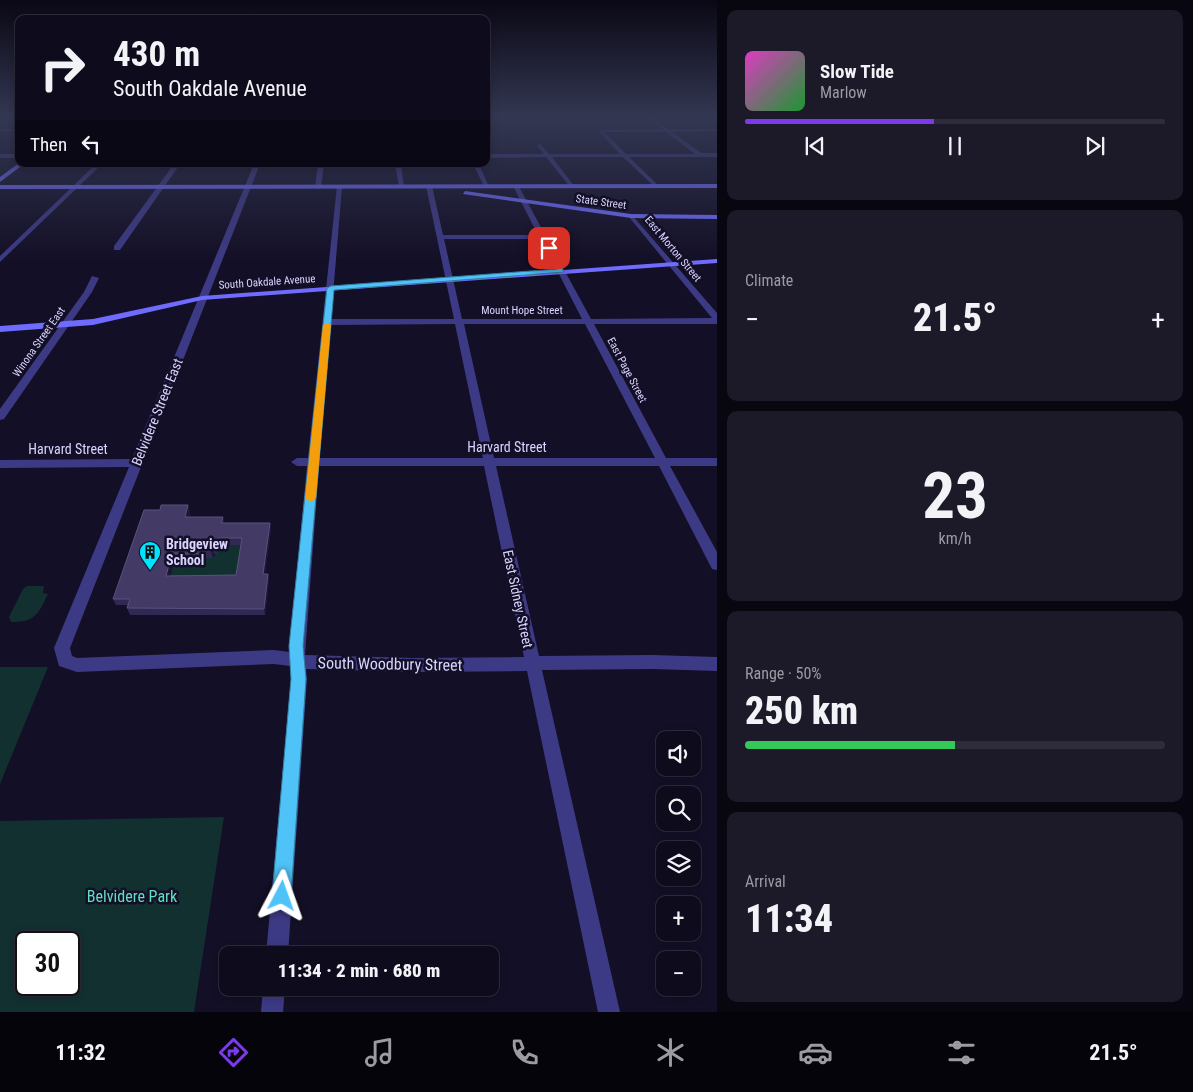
<!DOCTYPE html>
<html lang="en">
<head>
<meta charset="utf-8">
<style>
  :root { --surface:#0e0b1c; --page:#1c1929; --text:#f1f3f6; --muted:#9b9ba3; --line:#2e2b3b; --accent:#7c3aed }
  body { margin:0; font-family:"Roboto Condensed",sans-serif; background:var(--page); color:var(--text); height:100vh; display:flex; flex-direction:column; font-size:19px; white-space:nowrap }
  * { box-sizing:border-box; margin:0 }
  p { font-size:16px; color:var(--muted) }
  .icon { flex:none; width:28px; height:28px; fill:none; stroke:currentColor; stroke-width:2; stroke-linecap:round; stroke-linejoin:round }
  .map { position:relative; flex:1; overflow:hidden }
  .sheet { display:flex; flex-direction:column; gap:10px; padding:10px; background:#08060f; width:476px }
  .sheet>* { flex:none }
  .guide { position:absolute; left:15px; top:15px; width:475px; height:152px; border-radius:10px; box-shadow:0 2px 8px #0003,0 0 0 1px var(--line); background:#0e0b1c; color:var(--text); overflow:hidden }
  .tools { position:absolute; left:656px; top:731px; display:grid; gap:10px }
  .tools a { display:grid; place-items:center; width:45px; height:45px; border-radius:10px; background:var(--surface); box-shadow:0 2px 8px #0003,0 0 0 1px var(--line); font-size:25px }
  .speed { position:absolute; left:15px; top:931px; display:flex; gap:10px; font-size:25px; font-weight:700; text-align:center }
  .speed>* { display:grid; place-content:center; width:65px; height:65px; border-radius:50%; background:var(--surface); box-shadow:0 2px 8px #0003,0 0 0 1px var(--line); line-height:1 }
  .speed .limit { border:2px solid #111; border-radius:8px; background:#fff; color:#111 }
  .pin { position:absolute; display:grid; place-items:center; width:42px; height:42px; color:#fff; margin:-21px; border-radius:10px; box-shadow:0 2px 8px #0006 }
  .me { position:absolute; width:55px; margin:-28px; rotate:4deg; stroke-linejoin:round; filter:drop-shadow(0 0 4px #0008) }
  .turn { display:flex; align-items:center; gap:18px; height:105px; padding:0 15px; font-size:22px }
  .turn .icon { width:65px; height:65px; stroke-width:2.5 }
  .turn b { display:block; font-size:35px; line-height:42px }
  .then { display:flex; align-items:center; height:48px; padding:0 15px; background:#0003; gap:10px; font-size:19px }
  .big { font-size:38px; font-weight:800; line-height:1.1 }
  .sheet .widget { flex:1; display:flex; flex-direction:column; justify-content:center; gap:8px; min-width:0; padding:0 18px; border-radius:10px; background:var(--page) }
  .sheet .dial { align-items:center; gap:0 }
  .dial b { font-size:65px; line-height:1 }
  .song { display:flex; align-items:center; gap:15px }
  .cover { width:60px; height:60px; border-radius:8px; background:linear-gradient(135deg,hsl(310 70% 55%),hsl(130 70% 35%)) }
  .played { height:5px; border-radius:2px; background:linear-gradient(90deg,var(--accent) 45%,var(--line) 45%) }
  .keys { display:flex; justify-content:space-around; direction:ltr }
  .heat { display:flex; justify-content:space-between; align-items:center; font-size:28px; direction:ltr }
  .charge { height:8px; border-radius:4px; background:linear-gradient(90deg,#34c759 50%,var(--line) 0) }
  .trip { position:absolute; left:219px; top:946px; width:280px; height:50px; border-radius:10px; background:var(--surface); box-shadow:0 2px 8px #0003,0 0 0 1px var(--line); font-weight:800; line-height:50px; text-align:center }
  .tab-bar { display:flex; height:80px; justify-content:space-around; align-items:center; background:#06040b; color:var(--muted) }
  .tab-bar .icon { width:35px; height:35px }
  .tab-bar .current { color:var(--accent) }
  .tab-bar b { font-size:22px; color:var(--text) }
  main { display:flex; flex:1; min-height:0 }
  .map>svg:first-child { display:block }
</style>
</head>
<body>
<main>
<div class="map">
<svg width="717" height="1012" viewBox="0 0 717 1012">
  <rect width="100%" height="100%" fill="#130f26"/>
  <g fill="#12302f" fill-rule="evenodd">
    <path d="M220 545H243L237 582H169L174 561H206V558H213Z"/>
    <path d="M27 586H44L43 593 48 594C38 614 36 622 11 622L9 617 23 589Z"/>
    <path d="M0 667H48L0 784Z"/>
    <path d="M224 817 194 1012H0V821ZM26 942H69V985H26Z"/>
  </g>
  <g fill="none" stroke-linecap="round" stroke-linejoin="round">
    <g fill="#3d3a85" fill-rule="evenodd">
      <path d="M653 118 668 129H717V131L672 132 701 153H717V157H629L658 185 656 188 623 157H552L574 186 571 188 546 157 486 158V154H544L537 146 540 144 549 154H620L598 130 662 129 648 118ZM604 132H666L695 154H626Z"/>
      <path d="M713 118H717V121Z"/>
      <rect x="0" y="129" width="19" height="2"/>
      <rect x="0" y="154" width="19" height="4"/>
      <path d="M96 164H102L0 262V256Z"/>
      <path d="M174 164H180L120 250H114V246Z"/>
      <path d="M254 164H260L70 648 72 656 77 658 274 650 289 652 307 466H297L291 462 297 458H308L337 186 342 187 331 319H454L426 186 429 184 432 186 443 235H538L513 186 518 185 591 319 712 318 629 217V215L631 214 717 313V324H594L666 458H717V466H670L717 552V570L712 569 659 466H496L539 656 652 655 717 657V671L652 669 542 670 620 1012H598L527 671 415 672 306 669 307 679 288 955H266L291 679 290 666 274 664 77 672 59 666 54 648 129 467 0 468V460L132 459ZM444 239H541L582 319H462ZM455 324 483 458H319L330 325ZM464 324H585L655 458H494ZM319 466H484L524 657 415 658 305 655Z"/>
      <path d="M318 164H324L321 187 318 189 315 187Z"/>
      <path d="M395 164H401L404 188 399 187Z"/>
      <path d="M473 164H479L489 187 484 186Z"/>
      <path d="M92 276 99 278 92 292 4 419 0 420V409L84 292Z"/>
      <path d="M263 988H285L283 1012H261Z"/>
    </g>
    <g fill="#6f6bff" fill-rule="evenodd">
      <path d="M19 163 24 164 0 182V177Z"/>
      <path d="M717 184V188L0 189V185Z"/>
      <path d="M465 191 631 214 717 215V219L631 218 463 194Z"/>
      <path d="M717 259V263L202 300 93 325 0 332V326L93 319 202 296Z"/>
    </g>
  </g>
  <path fill="#312854" fill-rule="evenodd" d="M188 505 190 512 189 517H223L224 523H270L271 529 265 574H268L269 581 265 615H130L127 608 128 605H116L113 599 160 510ZM220 545H241L236 575H170L174 561H206V558H213L214 554 218 553Z"/>
  <g fill="#1d163a">
    <path d="M188 505 190 512 187 523 185 517Z"/>
    <path d="M270 523 271 529 264 581 263 574Z"/>
    <path d="M218 538 220 545 218 553 217 547Z"/>
    <path d="M212 547 214 554 213 558 211 551Z"/>
    <path d="M205 551 206 558V561L204 554Z"/>
    <path d="M172 554 174 561 169 582 166 576Z"/>
    <path d="M268 574 269 581 265 615 264 609Z"/>
  </g>
  <path fill="#433a66" stroke="#5a527e" fill-rule="evenodd" d="M161 505H188L185 517H223L221 523H270L263 574H268L264 609 127 608 130 599H113L144 510H160ZM218 538H242L236 575 166 576 172 554H204L205 551H211L212 547H217Z"/>
  <linearGradient id="sky" x2="0" y2="1"><stop stop-color="#0a0815"/><stop offset="0.45" stop-color="#333752"/><stop offset="1" stop-color="#333752" stop-opacity="0"/></linearGradient>
  <rect width="717" height="260" fill="url(#sky)"/>
  <path fill="#4fc3f7" stroke="#337fa1" d="M549 247 552 248 564 272 334 290 303 646 306 679 291 896 288 902 282 905 275 902 272 896 291 679 289 646 327 288 331 286 557 269 546 248Z"/>
  <path fill="#f59e0b" d="M327 323 331 325 316 498 311 502 305 498 323 325Z"/>
  <defs>
    <g id="building-pin" transform="scale(1.125)"><path d="M0 17L-7.5 6A9.5 9.5 0 1 1 7.5 6Z" fill="#00e5ff" stroke="#130f26"/><path d="M-4-6H4V6H1V3H-1V6H-4ZM-2.5-4.3h1.7v1.8h-1.7ZM.8-4.3h1.7v1.8H.8ZM-2.5-1h1.7V.8h-1.7ZM.8-1h1.7V.8H.8Z" fill="#111"/></g>
  </defs>
  <g fill-rule="evenodd">
    <use href="#building-pin" x="150" y="552"/>
  </g>
  <g text-anchor="middle" dominant-baseline="central" stroke-width="5" stroke-linejoin="round" paint-order="stroke">
    <g font-size="11" fill="#d9d4ff" stroke="#130f26">
      <text transform="translate(601 202) rotate(8)">State Street</text>
      <text transform="translate(673 249) rotate(50)">East Morton Street</text>
      <text transform="translate(267 282) rotate(-4)">South Oakdale Avenue</text>
      <text x="522" y="310">Mount Hope Street</text>
      <text transform="translate(39 342) rotate(-55)">Winona Street East</text>
      <text transform="translate(627 370) rotate(62)">East Page Street</text>
    </g>
    <g font-size="14" fill="#d9d4ff" stroke="#130f26">
      <text transform="translate(157 412) rotate(-68)">Belvidere Street East</text>
      <text x="507" y="447">Harvard Street</text>
      <text x="68" y="449">Harvard Street</text>
      <text transform="translate(518 599) rotate(78)">East Sidney Street</text>
    </g>
    <g font-size="14" font-weight="bold" fill="#d9d4ff" stroke="#130f26" text-anchor="start">
      <text x="166" y="544">Bridgeview<tspan x="166" dy="16">School</tspan></text>
    </g>
    <g font-size="16" fill="#d9d4ff" stroke="#130f26">
      <text transform="translate(390 664) rotate(1)">South Woodbury Street</text>
    </g>
    <g font-size="16" fill="#5fe0c0" stroke="#130f26">
      <text x="132" y="896">Belvidere Park</text>
    </g>
  </g>
</svg>
<div class="tools">
<a><svg class="icon" aria-label="sound" viewBox="0 0 24 24"><path d="M4 9h4l5-4v14l-5-4H4zM17 9q2 3 0 6"/></svg></a>
<a><svg class="icon" aria-label="search" viewBox="0 0 24 24"><circle cx="10" cy="10" r="6"/><path d="M15 15l6 6"/></svg></a>
<a><svg class="icon" aria-label="layers" viewBox="0 0 24 24"><path d="M12 4l9 5-9 5-9-5zM3 14l9 5 9-5"/></svg></a>
<a>+</a>
<a>−</a>
</div>
<div class="speed"><div class="limit">30</div></div>
<div class="pin" style="left:549px;top:248px;background:#d93025"><svg class="icon" aria-label="arrive" viewBox="0 0 24 24"><path d="M6 21V4h12l-3 4 3 4H6"/></svg></div>
<svg class="me" style="left:282px;top:896px" viewBox="-20 -20 40 40"><path d="M0-17L14 15 0 8-14 15z" fill="#4fc3f7" stroke="#fff" stroke-width="4"/></svg>
<div class="trip">11:34 · 2 min · 680 m</div>
<div class="guide">
<div class="turn"><svg class="icon" aria-label="right" viewBox="0 0 24 24"><path d="M7 20v-9h11M14 6l5 5-5 5"/></svg><div><b>430 m</b>South Oakdale Avenue</div></div>
<div class="then">Then<svg class="icon" aria-label="left" viewBox="0 0 24 24"><path d="M17 20v-9H6M10 6l-5 5 5 5"/></svg></div>
</div>
</div>
<section class="sheet">
<div class="widget">
<div class="song"><i class="cover"></i><div><b>Slow Tide</b><p>Marlow</p></div></div>
<div class="played"></div>
<div class="keys"><svg class="icon" aria-label="previous" viewBox="0 0 24 24"><path d="M18 5L8 12l10 7zM5 5v14"/></svg><svg class="icon" aria-label="pause" viewBox="0 0 24 24"><path d="M8 5v14M16 5v14"/></svg><svg class="icon" aria-label="next" viewBox="0 0 24 24"><path d="M6 5l10 7-10 7zM19 5v14"/></svg></div>
</div>
<div class="widget"><p>Climate</p>
<div class="heat"><a>−</a><b class="big">21.5°</b><a>+</a></div>
</div>
<div class="widget dial"><b>23</b><p>km/h</p></div>
<div class="widget"><p>Range · 50%</p><b class="big">250 km</b><div class="charge"></div></div>
<div class="widget"><p>Arrival</p><b class="big">11:34</b></div>
</section>
</main>
<nav class="tab-bar">
<b>11:32</b>
<svg class="icon current" aria-label="directions" viewBox="0 0 24 24"><path d="M12 3l9 9-9 9-9-9zM9 14v-3h6M13 9l2 2-2 2"/></svg>
<svg class="icon" aria-label="music" viewBox="0 0 24 24"><path d="M9 18V5l10-2v13"/><circle cx="6" cy="18" r="3"/><circle cx="16" cy="16" r="3"/></svg>
<svg class="icon" aria-label="phone" viewBox="0 0 24 24"><path d="M5 4h4l2 5-3 2q2 4 5 5l2-3 5 2v4C11 20 4 13 5 4z"/></svg>
<svg class="icon" aria-label="climate" viewBox="0 0 24 24"><path d="M12 3v18M4 7l16 10M4 17L20 7"/></svg>
<svg class="icon" aria-label="car" viewBox="0 0 24 24"><path d="M5 17H2v-5l4-1 3-4h7l3 4 3 1v5h-3M9 17h6M6 11h13"/><circle cx="7" cy="17" r="2"/><circle cx="17" cy="17" r="2"/></svg>
<svg class="icon" aria-label="filters" viewBox="0 0 24 24"><path d="M4 7h16M4 17h16"/><circle cx="9" cy="7" r="2"/><circle cx="15" cy="17" r="2"/></svg>
<b>21.5°</b>
</nav>
</body>
</html>
